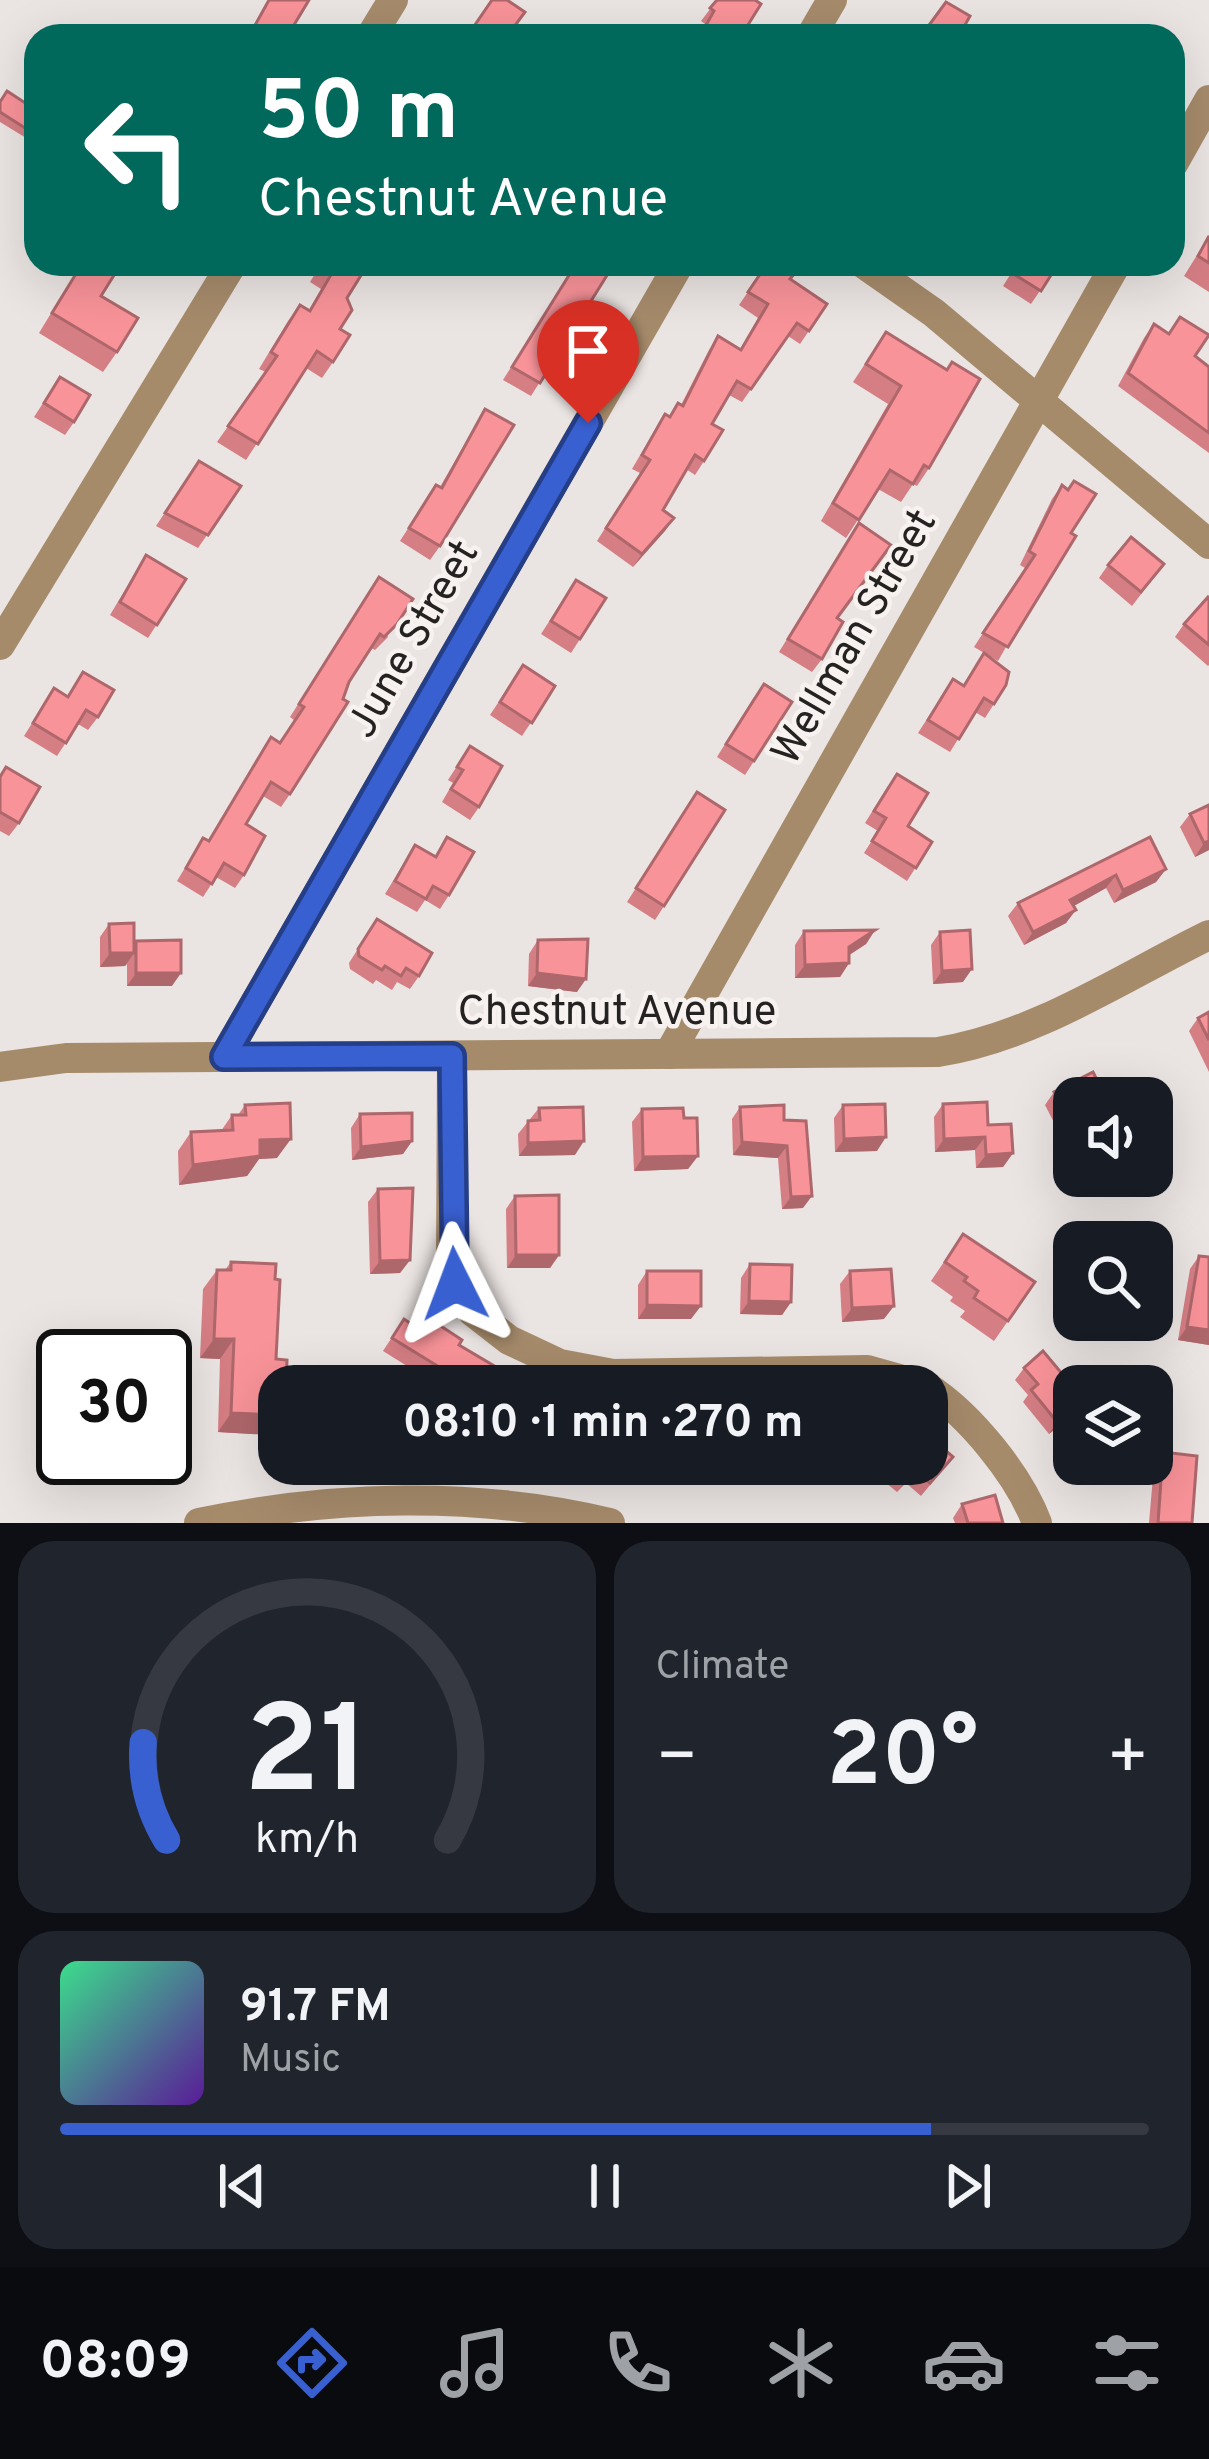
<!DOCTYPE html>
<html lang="en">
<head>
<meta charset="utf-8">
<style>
  :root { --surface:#171b24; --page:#20242c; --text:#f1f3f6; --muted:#9ea1a6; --line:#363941; --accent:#3960d1 }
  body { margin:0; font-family:Overpass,sans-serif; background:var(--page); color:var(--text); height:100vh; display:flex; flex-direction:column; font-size:45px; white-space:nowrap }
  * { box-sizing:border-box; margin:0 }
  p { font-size:39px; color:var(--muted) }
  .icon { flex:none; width:66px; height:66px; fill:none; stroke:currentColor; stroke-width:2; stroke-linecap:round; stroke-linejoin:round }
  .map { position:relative; height:1523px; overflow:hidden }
  .panel { display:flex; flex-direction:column; gap:18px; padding:18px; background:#0d0f14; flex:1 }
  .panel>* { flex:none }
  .top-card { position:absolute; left:24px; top:24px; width:1161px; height:252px; border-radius:36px; box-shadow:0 12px 48px #0002; background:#00695c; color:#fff; overflow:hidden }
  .buttons { position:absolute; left:1053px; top:1077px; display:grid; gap:24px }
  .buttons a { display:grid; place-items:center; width:120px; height:120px; border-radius:24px; background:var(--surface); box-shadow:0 12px 48px #0002; font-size:60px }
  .speed { position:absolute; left:36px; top:1329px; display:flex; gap:24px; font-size:60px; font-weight:700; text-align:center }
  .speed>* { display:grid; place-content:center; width:156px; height:156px; border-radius:50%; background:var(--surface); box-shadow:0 12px 48px #0002; line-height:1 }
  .speed .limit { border:6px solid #111; border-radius:18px; background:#fff; color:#111 }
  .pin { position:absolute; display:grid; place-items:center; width:102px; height:102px; color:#fff; margin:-123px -51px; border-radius:50% 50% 50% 0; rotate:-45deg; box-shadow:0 0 12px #0007 }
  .pin .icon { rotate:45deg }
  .me { position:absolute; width:132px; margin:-66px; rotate:357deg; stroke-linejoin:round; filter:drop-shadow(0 0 9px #0008) }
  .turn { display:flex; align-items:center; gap:42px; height:252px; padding:0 36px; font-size:54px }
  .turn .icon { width:156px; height:156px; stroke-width:2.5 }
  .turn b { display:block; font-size:84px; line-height:102px }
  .big { font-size:90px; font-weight:700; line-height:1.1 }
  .panel .tile { flex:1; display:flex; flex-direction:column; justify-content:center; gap:18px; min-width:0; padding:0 42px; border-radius:36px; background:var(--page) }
  .panel .dial { align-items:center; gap:0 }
  .dial svg { height:312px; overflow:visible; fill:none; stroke:var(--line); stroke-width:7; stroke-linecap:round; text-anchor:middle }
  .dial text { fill:var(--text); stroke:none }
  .song { display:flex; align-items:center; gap:36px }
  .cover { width:144px; height:144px; border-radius:18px; background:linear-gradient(135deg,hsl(150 70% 55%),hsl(270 70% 35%)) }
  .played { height:12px; border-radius:6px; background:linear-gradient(90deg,var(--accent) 80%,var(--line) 80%) }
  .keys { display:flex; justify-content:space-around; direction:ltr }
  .heat { display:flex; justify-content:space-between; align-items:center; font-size:66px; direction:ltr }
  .panel .tiles { flex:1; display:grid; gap:18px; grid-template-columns:1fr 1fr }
  .tile:last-child { grid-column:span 2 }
  .trip { position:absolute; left:258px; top:1365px; width:690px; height:120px; border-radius:36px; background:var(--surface); box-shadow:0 12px 48px #0002; font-weight:700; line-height:120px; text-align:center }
  .tab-bar { display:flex; height:192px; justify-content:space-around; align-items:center; background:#090b0e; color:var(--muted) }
  .tab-bar .icon { width:84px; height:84px }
  .tab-bar .selected { color:var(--accent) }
  .tab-bar b { font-size:54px; color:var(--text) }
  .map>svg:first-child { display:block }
</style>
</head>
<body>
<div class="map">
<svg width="1209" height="1523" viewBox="0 0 1209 1523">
  <rect width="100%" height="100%" fill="#eae4e2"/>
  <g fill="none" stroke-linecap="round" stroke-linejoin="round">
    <g stroke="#a68b6b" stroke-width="30">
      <path d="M371 36 393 0"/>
      <path d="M811 36 832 0"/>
      <path d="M1173 164 1209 100"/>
      <path d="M864 264 934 313 1209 544"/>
      <path d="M0 645 232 264"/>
      <path d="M669 1054 1116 264"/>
      <path d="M452 1056 451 1268 473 1312 509 1340 560 1364 613 1374 867 1370 924 1386"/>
      <path d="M224 1057 679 264"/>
      <path d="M0 1067 66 1058 938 1052C1037 1036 1121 978 1209 935"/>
      <path d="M927 1387C970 1415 1019 1475 1037 1523"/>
    </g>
    <path stroke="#a68b6b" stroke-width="30" d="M199 1523C332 1495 477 1491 610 1523"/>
  </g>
  <g fill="#d57e84">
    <path d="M717 0 741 36H698L705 24 701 21Z"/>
    <path d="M0 101 36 110V144L0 122Z"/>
    <path d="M1209 236V292L1184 276Z"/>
    <path d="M81 264H121L101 296 117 352 103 372 39 333Z"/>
    <path d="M321 264H368L347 298 333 362 322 378 306 368 246 460 217 442 266 372 259 369 288 321 300 305 309 310 321 289 310 282Z"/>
    <path d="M575 264H614L531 396 503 380Z"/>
    <path d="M767 264 827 304 800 344 788 336 742 402 729 395 712 424 704 461 695 475 686 469 663 510 674 518 633 567 597 541 640 473 632 469 656 428 665 414 669 416 678 403 681 405 709 350 718 336 740 349 758 318 739 305Z"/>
    <path d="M1017 264H1058L1031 304 1003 286Z"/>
    <path d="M1154 324 1209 367V453L1118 386 1144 338Z"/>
    <path d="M886 332 929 468 917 486 913 484 901 502 878 489 846 538 821 521 888 404 853 382Z"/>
    <path d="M60 377 74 422 65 435 34 417Z"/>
    <path d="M485 409 440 546 430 560 400 541 436 485 440 487Z"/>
    <path d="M199 461 241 486 198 548 156 526Z"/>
    <path d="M1062 485 1071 533 998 661 974 647 1025 568 1020 565 1052 499Z"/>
    <path d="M859 523 837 618 822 659 812 672 779 652Z"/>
    <path d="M146 555 186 579 148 638 110 615Z"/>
    <path d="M1164 564 1132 606 1099 578 1108 565Z"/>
    <path d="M576 580 580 639 571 653 541 634Z"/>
    <path d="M370 590 388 637 375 650 371 648 349 682 290 794 281 807 263 796 246 824 244 875 235 888 216 877 203 897 177 881 203 838 208 841 271 737 280 742 294 720 290 717Z"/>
    <path d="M1209 598V665L1208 666 1175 637 1184 624Z"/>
    <path d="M984 653 1006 685 985 718 975 712 950 752 918 733 953 679 963 685Z"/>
    <path d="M523 665 555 686 522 736 490 715Z"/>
    <path d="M83 672 98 717 88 730 78 724 57 756 24 736 54 688 67 696Z"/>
    <path d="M754 697V761L745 775 717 757Z"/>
    <path d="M470 746 479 807 470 820 442 802 453 783 448 780Z"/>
    <path d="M6 767 19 823 9 836 0 831V776Z"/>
    <path d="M888 786 908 826 932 842 907 881 864 853 878 831 865 823Z"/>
    <path d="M688 806 664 906 655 920 627 902Z"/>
    <path d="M1190 814 1209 850 1195 857 1180 827Z"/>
    <path d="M447 837 449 895 440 909 425 900 417 912 385 894 415 845 435 856Z"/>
    <path d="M1150 837 1166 869 1156 882 1114 903 1106 888 1074 906 1066 923 1024 945 1008 916 1018 903Z"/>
    <path d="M377 919 419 976 410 989 397 982 392 990 376 980 373 984 350 969 349 963Z"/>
    <path d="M109 924 134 943 172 986H127V964L125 966 100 967V937Z"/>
    <path d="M875 930 866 944 849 955V963L840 977 795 978V945L804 931Z"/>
    <path d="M940 932 963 982 933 984 931 945Z"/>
    <path d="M538 940 577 992 528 986 529 954Z"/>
    <path d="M1209 1012V1072L1189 1031 1198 1018Z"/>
    <path d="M1054 1092 1074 1098V1127L1060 1134 1045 1105Z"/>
    <path d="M943 1104 1013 1153 1003 1167 976 1168 975 1150 935 1152 934 1117Z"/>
    <path d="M245 1105 277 1158 259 1159 247 1176 179 1185 178 1151 191 1132 221 1131 232 1115H238Z"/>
    <path d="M843 1105 877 1151 835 1152 834 1118Z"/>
    <path d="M740 1107 784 1120 803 1208 782 1209 778 1158 733 1155 732 1119Z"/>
    <path d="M539 1108 575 1155 519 1156 518 1134Z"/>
    <path d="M642 1109 684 1118 698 1156 688 1169 634 1171 632 1122Z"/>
    <path d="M360 1114 412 1141 403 1154 352 1160 351 1128Z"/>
    <path d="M378 1189 410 1260 400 1273 370 1274 368 1202Z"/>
    <path d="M515 1196 559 1255 550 1268H507L506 1209Z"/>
    <path d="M963 1234 1035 1282 994 1341 960 1317 965 1311 950 1301 953 1297 931 1281Z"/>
    <path d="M1199 1256 1209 1345 1178 1340 1190 1269Z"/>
    <path d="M231 1262 271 1435 218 1432 220 1359 200 1358 203 1289 217 1270H225Z"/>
    <path d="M750 1264 791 1302 782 1315 740 1314 741 1278Z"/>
    <path d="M647 1271 691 1319H638V1285Z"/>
    <path d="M850 1271 884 1319 842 1322 840 1284Z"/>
    <path d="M404 1319 419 1329 459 1345 528 1386H439L383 1351Z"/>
    <path d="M1024 1368 1074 1414 1049 1434 1023 1402 1028 1395 1015 1380Z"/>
    <path d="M1163 1452 1192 1523H1149L1154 1465Z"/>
    <path d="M953 1457 921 1496 906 1483 897 1492 880 1478 890 1464Z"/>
    <path d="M962 1504 1003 1523H955L953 1518Z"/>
  </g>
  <g fill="#ae676b">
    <path d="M674 518 665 531 633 567 642 554Z"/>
    <path d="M1209 841V850L1195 857 1204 843Z"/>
    <path d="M1166 869 1156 882 1114 903 1123 890Z"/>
    <path d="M1116 875 1106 888 1061 913 1070 900Z"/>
    <path d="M1076 910 1066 923 1024 945 1033 932Z"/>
    <path d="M875 930 866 944 840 961 849 947Z"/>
    <path d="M110 953H134L125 966 100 967Z"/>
    <path d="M849 963 840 977 795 978 805 965Z"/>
    <path d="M972 969 963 982 933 984 942 971Z"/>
    <path d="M136 973H181L172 986H127Z"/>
    <path d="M537 973 586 979 577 992 528 986Z"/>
    <path d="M1074 1119V1127L1060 1134 1069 1121Z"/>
    <path d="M886 1137 877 1151 835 1152 844 1139Z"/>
    <path d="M985 1137 975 1150 935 1152 944 1139Z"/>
    <path d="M291 1139 277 1158 259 1159 247 1176 179 1185 193 1165 260 1140Z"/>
    <path d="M412 1141 403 1154 352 1160 361 1147Z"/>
    <path d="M584 1141 575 1155 519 1156 528 1143Z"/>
    <path d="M742 1142 787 1146 778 1158 733 1155Z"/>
    <path d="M1013 1153 1003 1167 976 1168 986 1155Z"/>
    <path d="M698 1156 688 1169 634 1171 643 1157Z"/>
    <path d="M812 1196 803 1208 782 1209 791 1197Z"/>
    <path d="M516 1255H559L550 1268H507Z"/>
    <path d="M410 1260 400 1273 370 1274 380 1261Z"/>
    <path d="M749 1301 791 1302 782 1315 740 1314Z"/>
    <path d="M647 1305 701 1306 691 1319H638Z"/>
    <path d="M894 1306 884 1319 842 1322 852 1308Z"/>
    <path d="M1187 1327 1209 1330V1345L1178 1340Z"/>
    <path d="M214 1339H234L220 1359 200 1358Z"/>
    <path d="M1074 1409V1414L1049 1434 1057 1422Z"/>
    <path d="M231 1413 279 1415V1423L271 1435 218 1432Z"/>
  </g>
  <g fill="#f89399" stroke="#ae676b" stroke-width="3">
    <path d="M269 0H309L288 35 290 36H249Z"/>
    <path d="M492 0H507L525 12 516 24 525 29 520 36 468 35Z"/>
    <path d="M717 0H755L761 4 741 36H700L714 11 710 8Z"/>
    <path d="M946 2 970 16 961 32 967 36H921Z"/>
    <path d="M7 91 36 110V135L0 112V102Z"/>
    <path d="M1209 236V263L1198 256Z"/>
    <path d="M82 264H121L101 296 138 318 117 352 52 313Z"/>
    <path d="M323 264H368L347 298 352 310 340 329 350 335 333 362 317 351 258 444 228 426 277 356 271 352 300 305 310 311 332 273 321 266Z"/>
    <path d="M576 264H614L540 383 512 367Z"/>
    <path d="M767 264H780L794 274 790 279 827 304 809 331 797 323 751 389 737 381 712 424 723 430 704 461 695 455 663 510 674 518 642 554 606 528 650 460 642 455 665 414 670 417 678 403 683 406 718 336 741 350 768 304 748 292Z"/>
    <path d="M1018 264H1058L1041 291 1012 273Z"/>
    <path d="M1180 317 1209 335 1195 356 1209 367V433L1128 373 1154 324 1169 334Z"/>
    <path d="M886 332 947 370 952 362 980 379 929 468 924 465 913 484 890 470 859 520 833 503 901 386 866 364Z"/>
    <path d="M60 377 90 395 74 422 44 403Z"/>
    <path d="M485 409 514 425 440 546 409 528 436 485 442 488Z"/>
    <path d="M199 461 241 486 208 535 165 513Z"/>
    <path d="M1074 481 1096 494 1071 533 1076 536 1008 647 983 633 1035 555 1029 551 1062 485 1068 490Z"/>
    <path d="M859 523 891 545 837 618 843 622 822 659 788 639Z"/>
    <path d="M1131 537 1164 564 1141 592 1108 565Z"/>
    <path d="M146 555 186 579 157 625 120 602Z"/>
    <path d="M379 577 413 599 397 624 384 637 380 634 349 682 343 699 348 702 290 794 271 782 246 824 265 836 244 875 224 863 212 884 186 868 203 838 209 841 271 737 280 743 304 707 299 704Z"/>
    <path d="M576 580 606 598 580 639 551 621Z"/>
    <path d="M1208 597 1209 598V645L1184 624Z"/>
    <path d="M984 653 1009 672 1006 685 994 704 984 698 959 739 928 720 953 679 964 686Z"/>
    <path d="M523 665 555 686 532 723 500 702Z"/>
    <path d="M83 672 114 690 98 717 86 710 66 743 33 723 54 688 68 697Z"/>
    <path d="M764 684 792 702 754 761 726 744Z"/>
    <path d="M470 746 502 766 479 807 451 789 463 770 457 767Z"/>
    <path d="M6 767 40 787 19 823 0 812V777Z"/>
    <path d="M897 774 928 793 908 826 932 842 916 868 872 841 886 818 874 811Z"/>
    <path d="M697 792 725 810 664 906 636 888Z"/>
    <path d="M1209 805V841L1204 843 1190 814Z"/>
    <path d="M447 837 474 852 449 895 433 886 426 899 395 881 415 845 436 857Z"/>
    <path d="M1150 837 1166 869 1123 890 1116 875 1070 900 1076 910 1033 932 1018 903Z"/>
    <path d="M377 919 432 953 419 976 406 968 401 976 385 966 382 970 359 956 358 949Z"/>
    <path d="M134 923V953H110L109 924Z"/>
    <path d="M875 930 849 947V963L805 965 804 931Z"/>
    <path d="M970 930 972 969 942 971 940 932Z"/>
    <path d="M588 939 586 979 537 973 538 940Z"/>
    <path d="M181 940V973H136V941Z"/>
    <path d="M1209 1012V1040L1198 1018Z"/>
    <path d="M1093 1072 1106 1098H1074V1119L1069 1121 1054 1092Z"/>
    <path d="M987 1102 988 1125 1011 1124 1013 1153 986 1155 985 1137 944 1139 943 1104Z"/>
    <path d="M290 1103 291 1139 260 1140V1156L193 1165 191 1132 233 1130 232 1115H246L245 1105Z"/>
    <path d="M885 1104 886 1137 844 1139 843 1105Z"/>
    <path d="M784 1105V1120L806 1121 812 1196 791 1197 787 1146 742 1142 740 1107Z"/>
    <path d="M583 1107 584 1141 528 1143V1121L540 1120 539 1108Z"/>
    <path d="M683 1108 684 1118H697L698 1156 643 1157 642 1109Z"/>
    <path d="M412 1113V1141L361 1147 360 1114Z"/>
    <path d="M413 1188 410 1260 380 1261 378 1189Z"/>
    <path d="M559 1195V1255H516L515 1196Z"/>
    <path d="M963 1234 1035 1282 1008 1321 974 1298 978 1291 964 1281 967 1277 945 1262Z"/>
    <path d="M1199 1256 1209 1257V1330L1187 1327Z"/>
    <path d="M231 1262 276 1264 275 1279 280 1280 276 1359 287 1360 286 1386H279V1415L231 1413 234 1339H214L217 1270H231Z"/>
    <path d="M750 1264 792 1265 791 1302 749 1301Z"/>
    <path d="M891 1269 894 1306 852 1308 850 1271Z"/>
    <path d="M647 1271H701V1306L647 1305Z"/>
    <path d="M427 1317 462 1340 459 1345 528 1386H470L392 1338 404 1319 419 1329Z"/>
    <path d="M1043 1351 1074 1388V1409L1057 1422 1031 1390 1038 1384 1024 1368Z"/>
    <path d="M936 1442 953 1457 930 1483 915 1469 907 1479 889 1465 927 1464V1450Z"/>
    <path d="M1163 1452 1197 1456 1192 1523H1158Z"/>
    <path d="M995 1495 1003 1523H968L962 1504Z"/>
  </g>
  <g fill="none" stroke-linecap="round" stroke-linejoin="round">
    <g stroke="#253e88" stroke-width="30">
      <path id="route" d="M455 1284 452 1056 224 1057 588 423"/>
    </g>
    <use href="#route" stroke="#3960d1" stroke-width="21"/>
  </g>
  <g text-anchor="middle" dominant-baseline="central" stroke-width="9" stroke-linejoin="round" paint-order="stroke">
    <g font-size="42" fill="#252322" stroke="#f7f2ef">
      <text transform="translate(856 638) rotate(-60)">Wellman Street</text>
      <text transform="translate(415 640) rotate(-60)">June Street</text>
      <text x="617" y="1013">Chestnut Avenue</text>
    </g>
  </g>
</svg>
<div class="buttons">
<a><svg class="icon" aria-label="sound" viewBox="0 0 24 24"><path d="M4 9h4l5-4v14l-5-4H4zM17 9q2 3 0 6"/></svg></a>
<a><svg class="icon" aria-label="search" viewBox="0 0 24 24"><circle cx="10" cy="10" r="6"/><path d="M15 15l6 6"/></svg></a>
<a><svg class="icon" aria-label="layers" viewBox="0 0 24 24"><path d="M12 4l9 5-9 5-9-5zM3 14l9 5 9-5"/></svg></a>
</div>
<div class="speed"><div class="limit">30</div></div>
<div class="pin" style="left:588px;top:423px;background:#d93025"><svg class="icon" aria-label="arrive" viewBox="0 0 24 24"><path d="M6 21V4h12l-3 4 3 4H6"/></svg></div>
<svg class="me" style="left:455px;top:1284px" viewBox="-20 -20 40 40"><path d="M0-17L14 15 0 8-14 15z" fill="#3960d1" stroke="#fff" stroke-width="4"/></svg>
<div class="trip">08:10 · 1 min · 270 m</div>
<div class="top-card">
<div class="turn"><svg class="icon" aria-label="left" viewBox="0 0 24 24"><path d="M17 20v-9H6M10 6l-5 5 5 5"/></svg><div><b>50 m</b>Chestnut Avenue</div></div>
</div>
</div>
<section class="panel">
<div class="tiles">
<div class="tile dial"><svg viewBox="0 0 100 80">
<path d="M14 69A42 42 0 1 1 86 69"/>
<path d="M14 69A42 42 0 0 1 8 44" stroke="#3960d1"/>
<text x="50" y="56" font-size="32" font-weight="700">21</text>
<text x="50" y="72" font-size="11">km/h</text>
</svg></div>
<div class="tile"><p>Climate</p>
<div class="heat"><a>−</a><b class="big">20°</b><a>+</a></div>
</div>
<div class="tile">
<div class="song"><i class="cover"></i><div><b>91.7 FM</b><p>Music</p></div></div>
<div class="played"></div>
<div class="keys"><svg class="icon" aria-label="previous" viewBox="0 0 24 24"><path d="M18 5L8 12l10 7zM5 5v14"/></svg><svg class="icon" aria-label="pause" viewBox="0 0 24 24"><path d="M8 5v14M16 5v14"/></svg><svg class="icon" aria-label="next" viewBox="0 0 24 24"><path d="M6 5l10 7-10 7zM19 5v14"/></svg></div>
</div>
</div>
</section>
<nav class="tab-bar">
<b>08:09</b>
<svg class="icon selected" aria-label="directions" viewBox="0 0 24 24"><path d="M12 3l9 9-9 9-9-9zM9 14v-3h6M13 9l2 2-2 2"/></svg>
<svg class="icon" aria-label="music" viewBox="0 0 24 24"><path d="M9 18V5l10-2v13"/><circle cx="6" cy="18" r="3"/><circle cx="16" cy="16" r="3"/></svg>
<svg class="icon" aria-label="phone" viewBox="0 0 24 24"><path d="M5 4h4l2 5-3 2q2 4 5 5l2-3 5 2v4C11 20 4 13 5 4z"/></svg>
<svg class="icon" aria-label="climate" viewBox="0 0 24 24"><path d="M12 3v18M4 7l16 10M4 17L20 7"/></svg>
<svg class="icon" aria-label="car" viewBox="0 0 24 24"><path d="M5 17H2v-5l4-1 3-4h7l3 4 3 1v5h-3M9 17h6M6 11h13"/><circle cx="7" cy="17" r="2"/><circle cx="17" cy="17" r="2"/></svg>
<svg class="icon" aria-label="filters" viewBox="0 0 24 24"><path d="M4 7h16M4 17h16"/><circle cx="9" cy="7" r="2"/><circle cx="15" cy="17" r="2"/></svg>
</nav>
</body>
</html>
